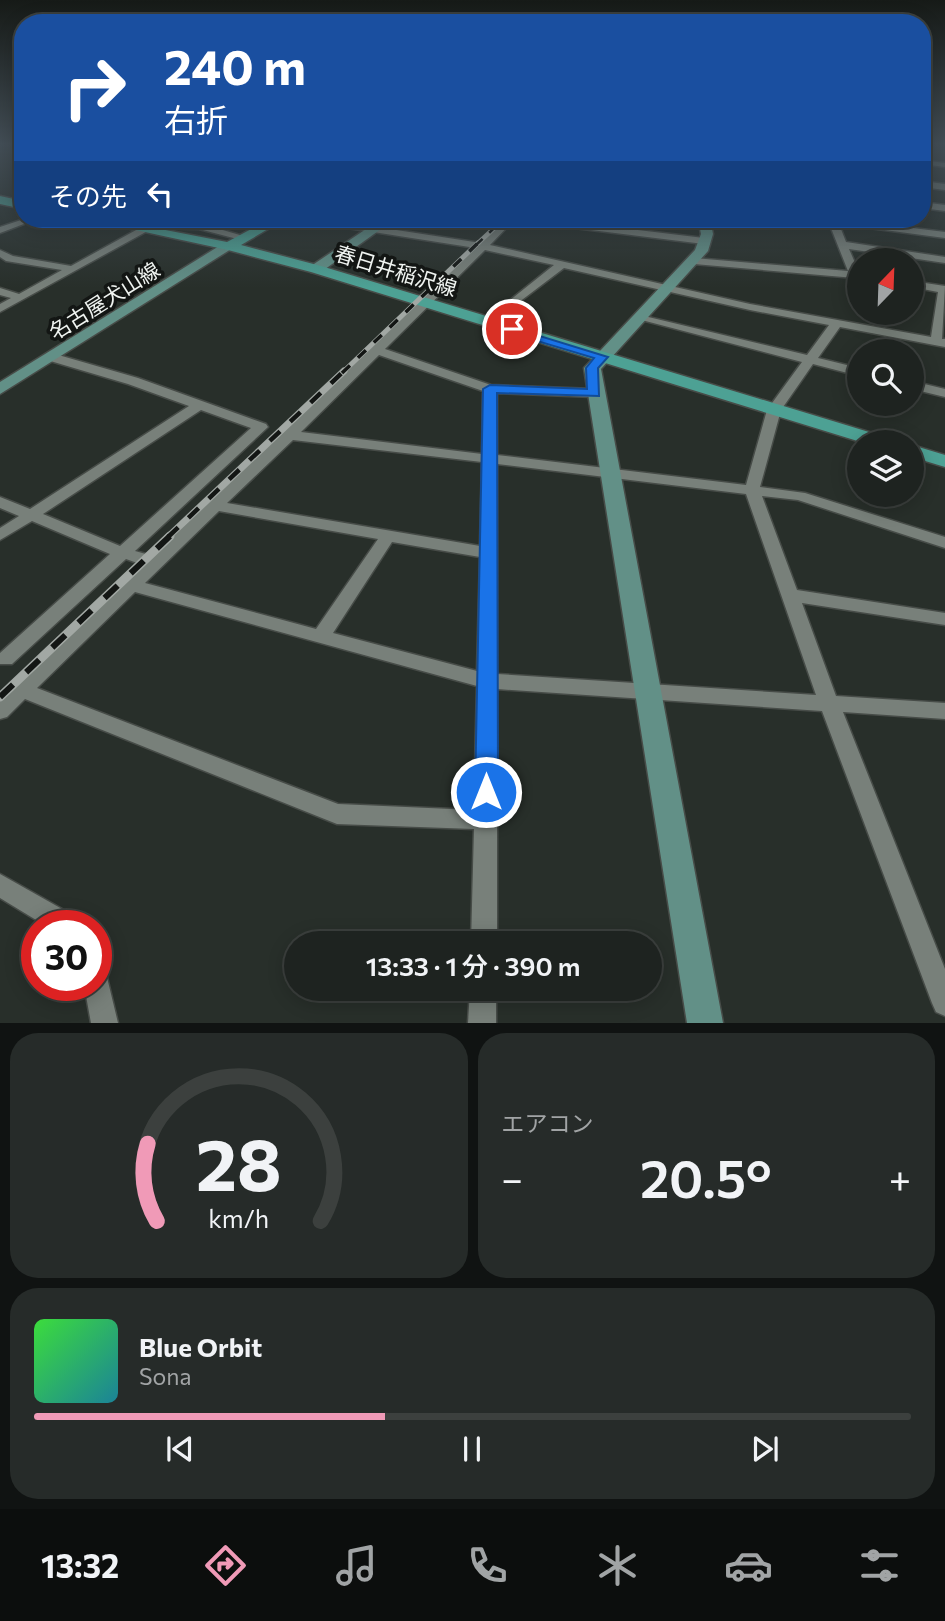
<!DOCTYPE html>
<html lang="ja">
<head>
<meta charset="utf-8">
<style>
  :root { --surface:#1e2320; --page:#262b29; --text:#f1f3f6; --muted:#a1a4a5; --line:#3c403e; --accent:#f09ab7 }
  body { margin:0; font-family:Commissioner,"Noto Sans JP",sans-serif; background:var(--page); color:var(--text); height:100vh; display:flex; flex-direction:column; font-size:26px; white-space:nowrap }
  * { box-sizing:border-box; margin:0 }
  p { font-size:23px; color:var(--muted) }
  .icon { flex:none; width:38px; height:38px; fill:none; stroke:currentColor; stroke-width:2; stroke-linecap:round; stroke-linejoin:round }
  .map { position:relative; height:1023px; overflow:hidden }
  .drawer { display:flex; flex-direction:column; gap:10px; padding:10px; background:#101312; flex:1 }
  .drawer>* { flex:none }
  .banner { position:absolute; left:14px; top:14px; width:917px; height:214px; border-radius:28px; box-shadow:0 4px 18px #0003,0 0 0 2px var(--line); background:#1a4fa0; color:#fff; overflow:hidden }
  .needle { width:46px; rotate:23deg }
  .buttons { position:absolute; left:847px; top:248px; display:grid; gap:14px }
  .buttons a { display:grid; place-items:center; width:77px; height:77px; border-radius:50%; background:var(--surface); box-shadow:0 4px 18px #0003,0 0 0 2px var(--line); font-size:35px }
  .speed { position:absolute; left:21px; top:910px; display:flex; gap:14px; font-size:35px; font-weight:700; text-align:center }
  .speed>* { display:grid; place-content:center; width:91px; height:91px; border-radius:50%; background:var(--surface); box-shadow:0 4px 18px #0003,0 0 0 2px var(--line); line-height:1 }
  .speed .limit { border:10px solid #d22; background:#fff; color:#111 }
  .pin { position:absolute; display:grid; place-items:center; width:60px; height:60px; color:#fff; margin:-30px; border:4px solid #fff; border-radius:50%; box-shadow:0 2px 7px #0007 }
  .me { position:absolute; width:77px; margin:-38px; rotate:0deg; stroke-linejoin:round; filter:drop-shadow(0 0 5px #0008) }
  .turn { display:flex; align-items:center; gap:24px; height:147px; padding:0 35px; font-size:32px }
  .turn .icon { width:91px; height:91px; stroke-width:2.5 }
  .turn b { display:block; font-size:49px; line-height:60px }
  .then { display:flex; align-items:center; height:66px; padding:0 35px; background:#0003; gap:14px; font-size:26px }
  .big { font-size:52px; font-weight:600; line-height:1.1 }
  .drawer .tile { flex:1; display:flex; flex-direction:column; justify-content:center; gap:10px; min-width:0; padding:0 24px; border-radius:28px; background:var(--page) }
  .drawer .dial { align-items:center; gap:0 }
  .dial svg { height:182px; overflow:visible; fill:none; stroke:var(--line); stroke-width:7; stroke-linecap:round; text-anchor:middle }
  .dial text { fill:var(--text); stroke:none }
  .song { display:flex; align-items:center; gap:21px }
  .cover { width:84px; height:84px; border-radius:10px; background:linear-gradient(135deg,hsl(120 70% 55%),hsl(190 70% 35%)) }
  .played { height:7px; border-radius:4px; background:linear-gradient(90deg,var(--accent) 40%,var(--line) 40%) }
  .keys { display:flex; justify-content:space-around; direction:ltr }
  .heat { display:flex; justify-content:space-between; align-items:center; font-size:38px; direction:ltr }
  .drawer .tiles { flex:1; display:grid; gap:10px; grid-template-columns:1fr 1fr }
  .tile:last-child { grid-column:span 2 }
  .trip { position:absolute; left:284px; top:931px; width:378px; height:70px; border-radius:35px; background:var(--surface); box-shadow:0 4px 18px #0003,0 0 0 2px var(--line); font-weight:600; line-height:70px; text-align:center }
  .dock { display:flex; height:112px; justify-content:space-around; align-items:center; background:#0c0e0d; color:var(--muted) }
  .dock .icon { width:49px; height:49px }
  .dock .selected { color:var(--accent) }
  .dock b { font-size:32px; color:var(--text) }
  .map>svg:first-child { display:block }
</style>
</head>
<body>
<div class="map">
<svg width="945" height="1023" viewBox="0 0 945 1023">
  <rect width="100%" height="100%" fill="#282f2a"/>
  <g fill="none" stroke-linecap="round" stroke-linejoin="round">
    <g stroke="#474c48" stroke-width="3">
      <g id="street">
        <path d="M922 160 945 163V167L922 164Z"/>
        <path d="M922 181 945 184V190L922 187Z"/>
        <path d="M922 202 945 205V211L922 208Z"/>
        <path d="M24 219H37L0 233V227Z"/>
        <path d="M156 219H166L163 222 199 223 250 238 245 241 199 229 153 228 0 312V304L11 298 0 295V288L19 294 62 270 6 261 0 257V250L13 256 71 266Z"/>
        <path d="M305 219H325L481 243 506 219H515L490 245 750 304 931 337 938 292 912 287V281L945 286 942 339H945V347L840 327 818 358 859 368V376L813 364 781 410 760 487 805 493 945 537V548L798 500 762 496 797 590 945 613V625L802 603 836 696 945 703V719L843 712 945 969V1016L936 1012 932 1003 822 711 497 689V943H471L474 829 337 824 25 699 7 717 0 719V699L143 565 126 559 12 664H0V653L110 554 32 521 0 540V528L19 516 0 508V497L30 509 189 406 128 384 47 360V354H55L138 378 266 424 268 427 135 551 153 556 476 248 309 222ZM485 250 554 265 485 320 483 322 489 325 564 268 750 310 829 325 807 355 640 315 634 318 802 362 767 410 746 485 497 455V393L594 397 601 393 594 389 491 385 385 349ZM379 355 483 391 482 454 301 432ZM201 410 251 428 120 546 43 514ZM293 440 482 462 480 546 227 503ZM497 464 746 494 816 695 497 674ZM219 511 378 539 316 629 145 583ZM392 542 480 557 477 671 333 633ZM135 592 477 686 474 810 338 804 37 688Z"/>
        <path d="M521 219H547L704 238 709 241 704 244 526 222Z"/>
        <path d="M816 219H840L945 232V238L839 224 846 242 945 257V263L849 249 859 272V278H855L694 264 689 261 694 258 848 271 829 223Z"/>
        <path d="M912 381 945 389V397L912 389Z"/>
        <path d="M0 874 78 918 81 926H46L0 898Z"/>
        <path d="M96 965 105 969 118 1023H91L84 985H96Z"/>
        <path d="M470 989H496V1023H468Z"/>
      </g>
    </g>
    <g stroke="#474c48" stroke-width="3">
      <g id="secondary">
        <path d="M381 219H395L321 272H311V266Z"/>
        <path d="M698 219H710L713 234 708 251 601 369 723 1023H687L584 368 695 250 701 234Z"/>
        <path d="M224 243 236 246 0 394V382Z"/>
      </g>
    </g>
    <g stroke="#474c48" stroke-width="3">
      <g id="primary">
        <path d="M0 196 23 201V209L0 204Z"/>
        <path d="M85 219H109L227 242 270 219H285L241 245 321 266 892 439 894 443H864L311 272 228 250Z"/>
        <path d="M912 445 945 455V467L912 457Z"/>
      </g>
    </g>
    <use href="#street" fill="#78807a" fill-rule="evenodd"/>
    <use href="#secondary" fill="#629087" fill-rule="evenodd"/>
    <use href="#primary" fill="#4da194" fill-rule="evenodd"/>
    <g stroke="#a2a8a4" stroke-width="4.5">
      <path id="rail-far3" d="M476 245 504 219"/>
    </g>
    <g stroke="#a2a8a4" stroke-width="5">
      <path id="rail-far2" d="M342 373 478 243"/>
    </g>
    <g stroke="#a2a8a4" stroke-width="7">
      <path id="rail-far1" d="M168 537 344 371"/>
    </g>
    <g stroke="#a2a8a4" stroke-width="9">
      <path id="rail" d="M0 697 170 536"/>
    </g>
    <use href="#rail-far3" stroke="#131614" stroke-width="2.5" stroke-dasharray="9" stroke-linecap="butt"/>
    <use href="#rail-far2" stroke="#131614" stroke-width="3.5" stroke-dasharray="11" stroke-linecap="butt"/>
    <use href="#rail-far1" stroke="#131614" stroke-width="4.5" stroke-dasharray="14" stroke-linecap="butt"/>
    <use href="#rail" stroke="#131614" stroke-width="6" stroke-dasharray="18" stroke-linecap="butt"/>
  </g>
  <linearGradient id="sky" x2="0" y2="1"><stop stop-color="#161a17"/><stop offset="0.5" stop-color="#424d55"/><stop offset="1" stop-color="#424d55" stop-opacity="0"/></linearGradient>
  <rect width="945" height="288" fill="url(#sky)"/>
  <path fill="#1a73e8" stroke="#114b97" stroke-width="2" d="M507 326 608 357 598 368 599 396 497 393 498 792 494 798 486 801 479 798 475 792 483 389 490 385 587 389 586 368 594 358 507 332Z"/>
  <g text-anchor="middle" dominant-baseline="central" stroke-width="7" stroke-linejoin="round" paint-order="stroke">
    <g font-size="21" fill="#f0f4f1" stroke="#131614">
      <text transform="translate(396 270) rotate(17)">春日井稲沢線</text>
      <text transform="translate(104 300) rotate(-32)">名古屋犬山線</text>
    </g>
  </g>
</svg>
<div class="buttons">
<a><svg class="needle" viewBox="-14 -14 28 28"><path d="M0-13l5 13h-10z" fill="#e53935"/><path d="M0 13l5-13h-10z" fill="#a1a4a5"/></svg></a>
<a><svg class="icon" aria-label="search" viewBox="0 0 24 24"><circle cx="10" cy="10" r="6"/><path d="M15 15l6 6"/></svg></a>
<a><svg class="icon" aria-label="layers" viewBox="0 0 24 24"><path d="M12 4l9 5-9 5-9-5zM3 14l9 5 9-5"/></svg></a>
</div>
<div class="speed"><div class="limit">30</div></div>
<div class="pin" style="left:512px;top:329px;background:#d93025"><svg class="icon" aria-label="arrive" viewBox="0 0 24 24"><path d="M6 21V4h12l-3 4 3 4H6"/></svg></div>
<svg class="me" style="left:486px;top:792px" viewBox="-20 -20 40 40"><circle r="17" fill="#1a73e8" stroke="#fff" stroke-width="3"/><path d="M0-11L8 9 0 5-8 9z" fill="#fff"/></svg>
<div class="trip">13:33 · 1 分 · 390 m</div>
<div class="banner">
<div class="turn"><svg class="icon" aria-label="right" viewBox="0 0 24 24"><path d="M7 20v-9h11M14 6l5 5-5 5"/></svg><div><b>240 m</b>右折</div></div>
<div class="then">その先<svg class="icon" aria-label="left" viewBox="0 0 24 24"><path d="M17 20v-9H6M10 6l-5 5 5 5"/></svg></div>
</div>
</div>
<section class="drawer">
<div class="tiles">
<div class="tile dial"><svg viewBox="0 0 100 80">
<path d="M14 69A42 42 0 1 1 86 69"/>
<path d="M14 69A42 42 0 0 1 10 35" stroke="#f09ab7"/>
<text x="50" y="56" font-size="32" font-weight="700">28</text>
<text x="50" y="72" font-size="11">km/h</text>
</svg></div>
<div class="tile"><p>エアコン</p>
<div class="heat"><a>−</a><b class="big">20.5°</b><a>+</a></div>
</div>
<div class="tile">
<div class="song"><i class="cover"></i><div><b>Blue Orbit</b><p>Sona</p></div></div>
<div class="played"></div>
<div class="keys"><svg class="icon" aria-label="previous" viewBox="0 0 24 24"><path d="M18 5L8 12l10 7zM5 5v14"/></svg><svg class="icon" aria-label="pause" viewBox="0 0 24 24"><path d="M8 5v14M16 5v14"/></svg><svg class="icon" aria-label="next" viewBox="0 0 24 24"><path d="M6 5l10 7-10 7zM19 5v14"/></svg></div>
</div>
</div>
</section>
<nav class="dock">
<b>13:32</b>
<svg class="icon selected" aria-label="directions" viewBox="0 0 24 24"><path d="M12 3l9 9-9 9-9-9zM9 14v-3h6M13 9l2 2-2 2"/></svg>
<svg class="icon" aria-label="music" viewBox="0 0 24 24"><path d="M9 18V5l10-2v13"/><circle cx="6" cy="18" r="3"/><circle cx="16" cy="16" r="3"/></svg>
<svg class="icon" aria-label="phone" viewBox="0 0 24 24"><path d="M5 4h4l2 5-3 2q2 4 5 5l2-3 5 2v4C11 20 4 13 5 4z"/></svg>
<svg class="icon" aria-label="climate" viewBox="0 0 24 24"><path d="M12 3v18M4 7l16 10M4 17L20 7"/></svg>
<svg class="icon" aria-label="car" viewBox="0 0 24 24"><path d="M5 17H2v-5l4-1 3-4h7l3 4 3 1v5h-3M9 17h6M6 11h13"/><circle cx="7" cy="17" r="2"/><circle cx="17" cy="17" r="2"/></svg>
<svg class="icon" aria-label="filters" viewBox="0 0 24 24"><path d="M4 7h16M4 17h16"/><circle cx="9" cy="7" r="2"/><circle cx="15" cy="17" r="2"/></svg>
</nav>
</body>
</html>
